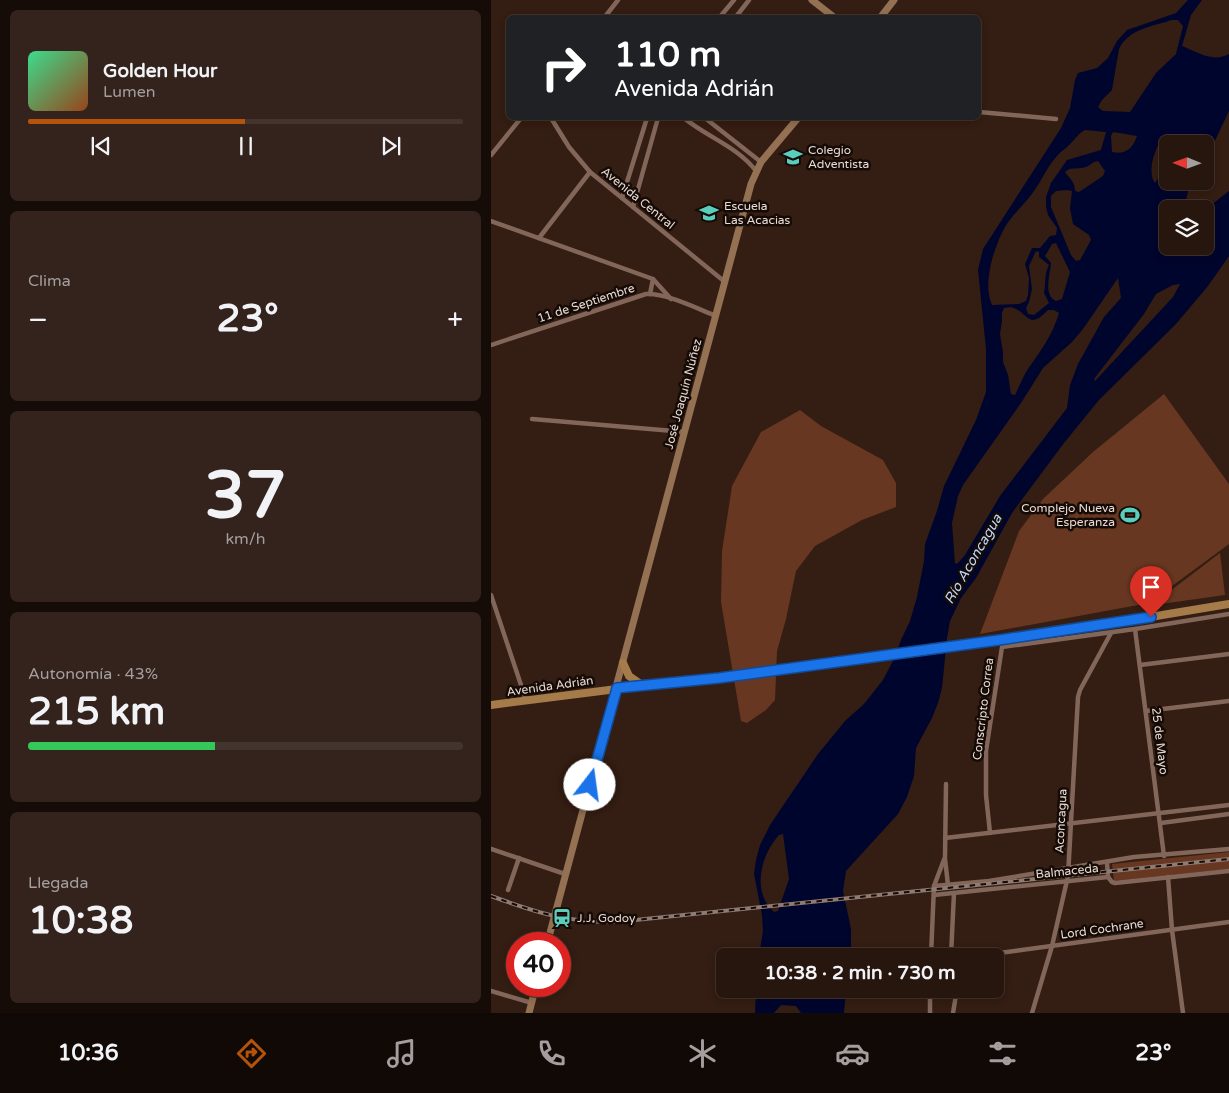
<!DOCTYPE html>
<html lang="es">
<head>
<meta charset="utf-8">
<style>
  :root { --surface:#27160e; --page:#33231c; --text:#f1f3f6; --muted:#a49f9e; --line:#43352e; --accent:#b45309 }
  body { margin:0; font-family:"Varela Round",sans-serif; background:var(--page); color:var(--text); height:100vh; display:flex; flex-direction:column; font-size:19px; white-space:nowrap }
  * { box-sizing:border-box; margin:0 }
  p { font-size:16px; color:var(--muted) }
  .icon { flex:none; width:28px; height:28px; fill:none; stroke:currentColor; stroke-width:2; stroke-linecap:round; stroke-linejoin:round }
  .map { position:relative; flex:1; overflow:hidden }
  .sheet { display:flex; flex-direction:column; gap:10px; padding:10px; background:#150c08; width:491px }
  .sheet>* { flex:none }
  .hud { position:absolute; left:15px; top:15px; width:475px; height:105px; border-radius:8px; box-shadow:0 2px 8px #0003,0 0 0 1px var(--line); background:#202124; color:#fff; overflow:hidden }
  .needle { width:32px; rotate:271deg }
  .fabs { position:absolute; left:668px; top:135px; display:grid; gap:10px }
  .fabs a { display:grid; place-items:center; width:55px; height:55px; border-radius:8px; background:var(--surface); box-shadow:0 2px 8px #0003,0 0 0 1px var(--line); font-size:25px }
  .speed { position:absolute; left:15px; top:932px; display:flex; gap:10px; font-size:25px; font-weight:700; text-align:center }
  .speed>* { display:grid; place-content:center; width:65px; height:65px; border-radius:50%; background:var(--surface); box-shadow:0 2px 8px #0003,0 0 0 1px var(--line); line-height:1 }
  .speed .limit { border:8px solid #d22; background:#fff; color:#111 }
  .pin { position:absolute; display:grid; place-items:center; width:42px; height:42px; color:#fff; margin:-51px -21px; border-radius:50% 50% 50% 0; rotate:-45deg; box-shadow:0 0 5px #0007 }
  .pin .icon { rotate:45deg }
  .me { position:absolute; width:55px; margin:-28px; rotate:15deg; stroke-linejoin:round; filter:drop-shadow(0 0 4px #0008) }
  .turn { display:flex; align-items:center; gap:18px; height:105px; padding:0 25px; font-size:22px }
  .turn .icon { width:65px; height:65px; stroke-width:2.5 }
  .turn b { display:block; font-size:35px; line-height:42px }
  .big { font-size:38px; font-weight:700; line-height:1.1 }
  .sheet .widget { flex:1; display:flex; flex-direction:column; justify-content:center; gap:8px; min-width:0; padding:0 18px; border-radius:8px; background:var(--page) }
  .sheet .dial { align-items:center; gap:0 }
  .dial b { font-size:65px; line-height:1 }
  .song { display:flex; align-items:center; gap:15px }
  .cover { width:60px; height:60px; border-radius:8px; background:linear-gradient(135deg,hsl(150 70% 55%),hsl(20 70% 35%)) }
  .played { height:5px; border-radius:2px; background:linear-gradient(90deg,var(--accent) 50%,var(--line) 50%) }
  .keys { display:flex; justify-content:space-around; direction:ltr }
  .heat { display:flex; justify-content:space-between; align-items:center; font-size:28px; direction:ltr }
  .charge { height:8px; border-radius:4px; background:linear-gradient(90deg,#34c759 43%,var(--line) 0) }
  .trip { position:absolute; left:225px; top:948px; width:288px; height:50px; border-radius:8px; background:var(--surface); box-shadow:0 2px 8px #0003,0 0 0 1px var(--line); font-weight:700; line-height:50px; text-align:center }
  .tabs { display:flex; height:80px; justify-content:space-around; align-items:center; background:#100906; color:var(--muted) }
  .tabs .icon { width:35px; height:35px }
  .tabs .on { color:var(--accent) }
  .tabs b { font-size:22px; color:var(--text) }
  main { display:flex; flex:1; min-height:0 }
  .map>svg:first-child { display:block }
</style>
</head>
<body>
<main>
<section class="sheet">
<div class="widget">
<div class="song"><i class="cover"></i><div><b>Golden Hour</b><p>Lumen</p></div></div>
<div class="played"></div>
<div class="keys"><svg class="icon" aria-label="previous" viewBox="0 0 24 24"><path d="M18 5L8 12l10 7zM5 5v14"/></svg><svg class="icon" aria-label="pause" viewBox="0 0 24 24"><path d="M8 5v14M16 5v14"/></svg><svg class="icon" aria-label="next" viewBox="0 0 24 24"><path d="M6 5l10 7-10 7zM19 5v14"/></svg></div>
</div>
<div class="widget"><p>Clima</p>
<div class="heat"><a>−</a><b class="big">23°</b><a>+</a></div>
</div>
<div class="widget dial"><b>37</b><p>km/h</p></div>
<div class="widget"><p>Autonomía · 43%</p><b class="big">215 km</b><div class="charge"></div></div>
<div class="widget"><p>Llegada</p><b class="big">10:38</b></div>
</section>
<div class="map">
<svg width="738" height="1013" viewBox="0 0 738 1013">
  <rect width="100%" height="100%" fill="#341d12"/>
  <g fill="#673721">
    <path d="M673 394 738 484V544L658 603 489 634 528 531 552 499 602 452Z"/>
    <path d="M309 410 330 426 392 460 405 483V507L371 520 324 546 305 571 295 619 286 651 284 700 275 710 256 723 250 721 230 602 231 551 241 486 270 432Z"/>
    <path d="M729 553 734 595 663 605 662 604Z"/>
    <path d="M738 852V869L623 881 621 864Z"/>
  </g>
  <g fill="#00052d" fill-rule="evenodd">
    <path d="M697 0H711L700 15 691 46C707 52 721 63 738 54V111L714 162V144H700L701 141 684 138 671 140C663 149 656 173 664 183L676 164V181H701L698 187 693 209H676V246H714V210L738 191V256L717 286 685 324 608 400 573 443 521 513 485 578 470 598 459 621 456 638 451 688 447 703 441 718 425 748 423 776 416 797 407 814 355 871 352 891 360 929V956H268L272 931 271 915 263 874 265 860 269 845 279 825 327 754 354 721 373 704 392 680 404 657 410 640 419 621 426 597 433 561 434 544 446 511 453 486 485 420 495 392V349L487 270 492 249 570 128 579 108 584 80 587 73 606 68 617 58 626 41 636 30 685 13ZM681 20H687L692 26 685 54 665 73 639 112 612 111 607 107 611 100 621 90 628 49C637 29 663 26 681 20ZM594 130 615 132 610 150 576 160 560 183 555 197V207L557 215 566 228 565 235 559 236 549 248H541L534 264 538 278 537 295 535 301 528 304 501 305C491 283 503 247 514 227 522 214 534 204 543 191 551 180 556 167 566 156 570 151 576 148 580 143 585 138 587 134 594 130ZM622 132 646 136C642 148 635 155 621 152L620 136ZM607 161 614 171 612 176 588 192 584 191C584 182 579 179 574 172 580 166 587 170 595 167 600 165 601 162 607 161ZM577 190 581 191 579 208 582 224 598 235 600 240 589 260 585 261 580 255 560 207V196L565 191ZM565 243 579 272 571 299 565 301C552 295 559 275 560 263L554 256 561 244ZM545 251 548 252V257L558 265C553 274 555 283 553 293L558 303 543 315 537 314 535 308 538 302 541 289 538 266ZM627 278 630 298 613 317 587 364 579 385 576 408 509 496 474 555 467 563 464 564 461 523 467 496 472 485 530 403 552 368 581 342 592 329ZM689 284 682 297 604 381 603 379 653 314 665 294 682 285ZM519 307C538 311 536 332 557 310H563L568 313C562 334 551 349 539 366 533 374 529 385 524 395L520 394 517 375 512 362V352L509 334 511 321V313L513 308ZM292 834 298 879 287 911 283 912C260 891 270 855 288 835Z"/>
    <path d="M265 989H355L353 1013H310L305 1006 290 1005 283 1013H264Z"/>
  </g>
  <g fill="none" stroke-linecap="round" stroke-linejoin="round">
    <g stroke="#82665a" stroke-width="4.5">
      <path d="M113 18 127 0"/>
      <path d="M228 18 243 0"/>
      <path d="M244 18 258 0"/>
      <path d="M488 112 565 119"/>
      <path d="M60 118 78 147 99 172 234 282"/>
      <path d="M193 118C216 137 247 147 265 171"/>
      <path d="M214 118 270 162"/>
      <path d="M0 155 30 118"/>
      <path d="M131 198 156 118"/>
      <path d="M142 207 167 118"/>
      <path d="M0 221 162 279 180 299"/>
      <path d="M48 238 99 172"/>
      <path d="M159 294 162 279"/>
      <path d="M0 345 155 294C175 293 205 308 225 316"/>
      <path d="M41 419 194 432"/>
      <path d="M0 595 35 700"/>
      <path d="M644 629 673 856"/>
      <path d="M649 665 738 654"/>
      <path d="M655 711 738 701"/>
      <path d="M670 823 738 814"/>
      <path d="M499 833 495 795V751L511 647 644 629 738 614"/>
      <path d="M454 838 738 805"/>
      <path d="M0 849 74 874"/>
      <path d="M454 859 457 885"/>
      <path d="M616 863 617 877"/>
      <path d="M617 877 621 882 624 883 738 871"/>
      <path d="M677 877 681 930 692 1013"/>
      <path d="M443 886 498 881 643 857 738 849"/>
      <path d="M17 890 28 858"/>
      <path d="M443 895 617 877"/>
      <path d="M440 956 443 886 454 857 455 784"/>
      <path d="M460 956 463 893"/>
      <path d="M486 956 738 922"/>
      <path d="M0 991 41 1003"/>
      <path d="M439 1013V989"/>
      <path d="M462 1013 466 989"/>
      <path d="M541 1013 561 946 577 876 587 697 589 690 620 633"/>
    </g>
    <g stroke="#937152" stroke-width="7">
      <path d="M321 0 344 18"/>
      <path d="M389 18 403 0"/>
      <path d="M56 944 260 184 270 162 307 118"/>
      <path d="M38 1013 45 986"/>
    </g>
    <g stroke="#a57c49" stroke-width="8">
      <path d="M132 663 138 676 151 685"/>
      <path d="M0 705 126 689 228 678 508 640 641 620 738 604"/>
    </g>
    <g stroke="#8f7b72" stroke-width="4">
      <path id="rail" d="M0 896C44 912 77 923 125 922L738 859"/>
    </g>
    <use href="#rail" stroke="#140a06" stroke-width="2" stroke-dasharray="5.5" stroke-linecap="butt"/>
  </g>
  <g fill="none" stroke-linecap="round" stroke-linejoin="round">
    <g stroke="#114b97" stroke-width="12">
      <path id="route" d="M99 785 126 688 228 678 508 640 660 617"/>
    </g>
    <use href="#route" stroke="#1a73e8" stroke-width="9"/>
  </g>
  <defs>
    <g id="school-bare" transform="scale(1.5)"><path d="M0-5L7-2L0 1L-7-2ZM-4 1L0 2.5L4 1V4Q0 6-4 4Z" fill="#5acebd" stroke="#140a06" stroke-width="2.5" paint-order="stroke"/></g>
    <g id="stadium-bare" transform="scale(1.5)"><path d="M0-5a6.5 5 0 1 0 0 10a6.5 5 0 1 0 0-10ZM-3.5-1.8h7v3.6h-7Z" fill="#5acebd" stroke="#140a06" stroke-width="2.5" paint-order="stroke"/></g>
    <g id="station-bare" transform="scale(1.5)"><path d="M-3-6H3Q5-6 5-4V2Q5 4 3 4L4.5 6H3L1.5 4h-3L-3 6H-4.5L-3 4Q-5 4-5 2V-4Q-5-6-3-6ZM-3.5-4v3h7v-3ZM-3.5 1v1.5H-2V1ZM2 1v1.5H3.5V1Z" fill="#5acebd" stroke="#140a06" stroke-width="2.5" paint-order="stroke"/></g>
  </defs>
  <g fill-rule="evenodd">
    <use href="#school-bare" x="302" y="157"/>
    <use href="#school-bare" x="218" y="213"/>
    <use href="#stadium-bare" x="639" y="515"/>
    <use href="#station-bare" x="71" y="918"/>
  </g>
  <g text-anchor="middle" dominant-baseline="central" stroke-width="5" stroke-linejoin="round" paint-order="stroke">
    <g font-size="12" fill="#eadad3" stroke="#140a06" text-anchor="start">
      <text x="317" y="150">Colegio<tspan x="317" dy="14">Adventista</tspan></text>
      <text x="233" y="206">Escuela<tspan x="233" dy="14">Las Acacias</tspan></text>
      <text x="624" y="508" text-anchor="end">Complejo Nueva<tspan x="624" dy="14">Esperanza</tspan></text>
      <text x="86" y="918">J.J. Godoy</text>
    </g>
    <g font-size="12" fill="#eadad3" stroke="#140a06">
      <text transform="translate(147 198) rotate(39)">Avenida Central</text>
      <text transform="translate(95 303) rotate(-18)">11 de Septiembre</text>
      <text transform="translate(192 394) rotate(-75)">José Joaquín Núñez</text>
      <text transform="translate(59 686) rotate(-8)">Avenida Adrián</text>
      <text transform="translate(492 709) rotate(-83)">Conscripto Correa</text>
      <text transform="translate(669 741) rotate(83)">25 de Mayo</text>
      <text transform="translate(570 821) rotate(-87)">Aconcagua</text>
      <text transform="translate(576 871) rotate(-6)">Balmaceda</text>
      <text transform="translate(611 929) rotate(-8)">Lord Cochrane</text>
    </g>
    <g font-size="14" font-style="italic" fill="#bed6f8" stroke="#140a06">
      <text transform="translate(482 559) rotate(-60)">Río Aconcagua</text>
    </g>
  </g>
</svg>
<div class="fabs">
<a><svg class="needle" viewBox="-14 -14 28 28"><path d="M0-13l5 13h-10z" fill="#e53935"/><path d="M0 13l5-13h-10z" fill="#a49f9e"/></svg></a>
<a><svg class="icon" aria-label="layers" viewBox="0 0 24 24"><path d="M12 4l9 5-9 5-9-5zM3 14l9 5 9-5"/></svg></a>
</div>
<div class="speed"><div class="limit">40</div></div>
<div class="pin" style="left:660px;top:617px;background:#d93025"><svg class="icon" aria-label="arrive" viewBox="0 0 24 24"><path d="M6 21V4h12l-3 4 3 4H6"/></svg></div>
<svg class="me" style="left:99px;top:785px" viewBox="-20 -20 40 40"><circle r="19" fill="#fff"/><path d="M0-13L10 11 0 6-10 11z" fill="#1a73e8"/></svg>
<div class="trip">10:38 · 2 min · 730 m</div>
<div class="hud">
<div class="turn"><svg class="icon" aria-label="right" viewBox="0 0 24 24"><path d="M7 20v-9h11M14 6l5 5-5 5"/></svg><div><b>110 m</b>Avenida Adrián</div></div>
</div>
</div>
</main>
<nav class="tabs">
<b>10:36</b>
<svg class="icon on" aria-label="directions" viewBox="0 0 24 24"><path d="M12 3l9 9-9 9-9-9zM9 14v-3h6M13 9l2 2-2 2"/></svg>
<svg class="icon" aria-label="music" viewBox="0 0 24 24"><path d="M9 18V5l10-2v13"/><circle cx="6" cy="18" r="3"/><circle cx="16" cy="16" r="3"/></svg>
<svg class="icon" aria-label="phone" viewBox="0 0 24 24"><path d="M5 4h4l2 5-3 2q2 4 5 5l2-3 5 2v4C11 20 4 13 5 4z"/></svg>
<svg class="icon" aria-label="climate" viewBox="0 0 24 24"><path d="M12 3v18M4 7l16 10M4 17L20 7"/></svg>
<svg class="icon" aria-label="car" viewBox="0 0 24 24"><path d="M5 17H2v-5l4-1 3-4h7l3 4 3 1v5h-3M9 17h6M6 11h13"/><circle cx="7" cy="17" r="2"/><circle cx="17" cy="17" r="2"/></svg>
<svg class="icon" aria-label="filters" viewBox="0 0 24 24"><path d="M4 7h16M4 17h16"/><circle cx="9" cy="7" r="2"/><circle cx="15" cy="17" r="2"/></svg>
<b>23°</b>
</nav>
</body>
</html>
